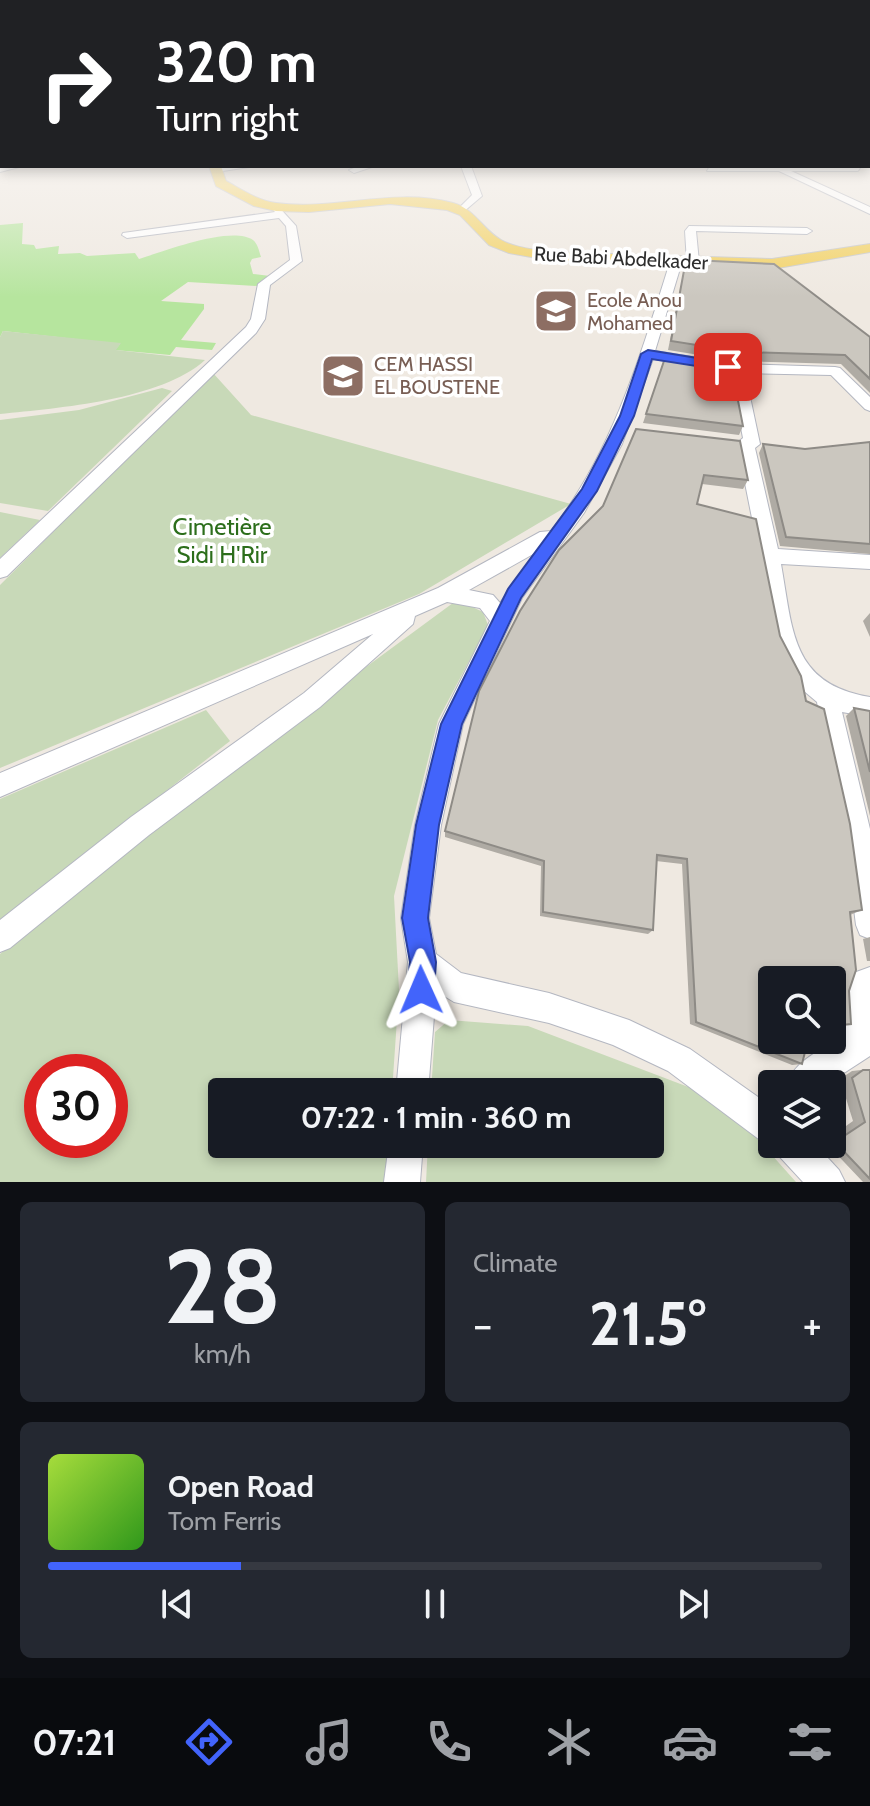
<!DOCTYPE html>
<html lang="en">
<head>
<meta charset="utf-8">
<style>
  :root { --surface:#171b24; --page:#242831; --text:#f1f3f6; --muted:#9ea1a6; --line:#363941; --accent:#4264fb }
  body { margin:0; font-family:Cabin,sans-serif; background:var(--page); color:var(--text); height:100vh; display:flex; flex-direction:column; font-size:30px; white-space:nowrap }
  * { box-sizing:border-box; margin:0 }
  p { font-size:26px; color:var(--muted) }
  .icon { flex:none; width:44px; height:44px; fill:none; stroke:currentColor; stroke-width:2; stroke-linecap:round; stroke-linejoin:round }
  .map { position:relative; height:1182px; overflow:hidden }
  .details { display:flex; flex-direction:column; gap:20px; padding:20px; background:#0d0f14; flex:1 }
  .details>* { flex:none }
  .top-card { position:absolute; left:0px; top:0px; width:870px; height:168px; box-shadow:0 4px 12px #0003; background:#202124; color:#fff; overflow:hidden }
  .buttons { position:absolute; left:758px; top:966px; display:grid; gap:16px }
  .buttons a { display:grid; place-items:center; width:88px; height:88px; border-radius:8px; background:var(--surface); box-shadow:0 4px 12px #0003; font-size:40px }
  .speed { position:absolute; left:24px; top:1054px; display:flex; gap:16px; font-size:40px; font-weight:700; text-align:center }
  .speed>* { display:grid; place-content:center; width:104px; height:104px; border-radius:50%; background:var(--surface); box-shadow:0 4px 12px #0003; line-height:1 }
  .speed .limit { border:12px solid #d22; background:#fff; color:#111 }
  .pin { position:absolute; display:grid; place-items:center; width:68px; height:68px; color:#fff; margin:-34px; border-radius:16px; box-shadow:0 4px 12px #0006 }
  .me { position:absolute; width:88px; margin:-44px; rotate:359deg; stroke-linejoin:round; filter:drop-shadow(0 0 6px #0008) }
  .turn { display:flex; align-items:center; gap:28px; height:168px; padding:0 24px; font-size:36px }
  .turn .icon { width:104px; height:104px; stroke-width:2.5 }
  .turn b { display:block; font-size:56px; line-height:68px }
  .big { font-size:60px; font-weight:700; line-height:1.1 }
  .details .tile { flex:1; display:flex; flex-direction:column; justify-content:center; gap:12px; min-width:0; padding:0 28px; border-radius:12px; background:var(--page) }
  .details .dial { align-items:center; gap:0 }
  .dial b { font-size:104px; line-height:1 }
  .song { display:flex; align-items:center; gap:24px }
  .cover { width:96px; height:96px; border-radius:12px; background:linear-gradient(135deg,hsl(80 70% 55%),hsl(110 70% 35%)) }
  .played { height:8px; border-radius:4px; background:linear-gradient(90deg,var(--accent) 25%,var(--line) 25%) }
  .keys { display:flex; justify-content:space-around; direction:ltr }
  .heat { display:flex; justify-content:space-between; align-items:center; font-size:44px; direction:ltr }
  .details .tiles { flex:1; display:grid; gap:20px; grid-template-columns:1fr 1fr }
  .tile:last-child { grid-column:span 2 }
  .trip { position:absolute; left:208px; top:1078px; width:456px; height:80px; border-radius:8px; background:var(--surface); box-shadow:0 4px 12px #0003; font-weight:700; line-height:80px; text-align:center }
  .menu { display:flex; height:128px; justify-content:space-around; align-items:center; background:#090b0e; color:var(--muted) }
  .menu .icon { width:56px; height:56px }
  .menu .on { color:var(--accent) }
  .menu b { font-size:36px; color:var(--text) }
  .map>svg:first-child { display:block }
</style>
</head>
<body>
<div class="map">
<svg width="870" height="1182" viewBox="0 0 870 1182">
  <rect width="100%" height="100%" fill="#efe9e1"/>
  <path fill="#b6e59e" d="M23 223 22 244 34 245 36 249 59 246 58 254 80 253 87 256 135 253 139 259C162 252 231 225 253 240 258 244 259 251 261 257L252 259 250 263 253 274 270 276 258 286 188 282 161 301 204 304V309L181 340 216 343 212 350 176 347 170 355 115 350 120 344 3 331 0 337V225Z"/>
  <g fill="#c8d9b8" fill-rule="evenodd">
    <path d="M3 331 121 343 116 350 205 360C161 400 59 408 0 414V337Z"/>
    <path d="M213 373 251 415 571 504 419 594 0 768V585Z"/>
    <path d="M162 388 172 391 48 511 0 503V420L79 410Z"/>
    <path d="M0 512 40 520 0 558Z"/>
    <path d="M457 600 483 612 488 625 438 720 394 896 399 990 392 1092H222V1144H389L387 1182H0V954L248 754ZM42 1072H110V1140H42Z"/>
    <path d="M206 710 230 741 0 921V799Z"/>
    <path d="M449 1020 528 1026 691 1088 754 1135 796 1182H426L428 1144H650V1092H431L435 1032Z"/>
  </g>
  <g fill="none" stroke-linecap="round" stroke-linejoin="round">
    <g stroke="#b4b7c1" stroke-width="2">
      <g id="minor">
        <path d="M868 155 870 156V162L868 161Z"/>
        <path d="M0 166H23L0 172Z"/>
        <path d="M256 166 216 172 211 169 219 166Z"/>
        <path d="M359 166H375L354 173 349 170Z"/>
        <path d="M461 166H471L482 196 462 213 457 210 472 195Z"/>
        <path d="M710 166H861L858 171H791L870 207V214L779 171H707Z"/>
        <path d="M276 204 296 226 302 261 270 285 265 319 256 333 7 576 0 578V559L246 327 251 319 258 284 290 260 286 226 279 218 127 238 122 235 123 233 275 212 271 207Z"/>
        <path d="M689 226 807 228 812 231 807 234 696 231 699 262 693 265 687 262 685 231Z"/>
        <path d="M676 259 682 262 655 351 737 364 835 367 840 368 870 397V411L865 409 831 375 745 373 760 444 755 448 778 549 870 555V569L781 564C793 631 791 684 870 697V717L842 712 870 829V939L860 935 856 925 844 829 827 760 817 702 798 686 777 643 737 443 743 438 730 371 653 359 622 444 584 513 522 598 463 724 441 825 429 918 436 954 461 973 549 993 629 1020 690 1049 772 1107V1144H815L839 1170 845 1182H803L779 1156 774 1144 772 1145 760 1140 668 1071 613 1045 549 1023 454 1002 436 991 428 1092H396L408 962 401 918 415 825 439 724 490 621 480 608 447 602 415 616 413 624 320 707 149 835 10 948 0 952V920L131 817 304 693 373 634 0 797V773L438 588 540 532 551 531C613 451 640 357 670 262ZM535 553 500 603 493 595 469 590Z"/>
        <path d="M870 967V1056L827 1084H786C796 1060 822 1049 844 1036L842 994 848 975Z"/>
        <path d="M389 1144H423L420 1182H384Z"/>
      </g>
    </g>
    <g stroke="#c9c9c9" stroke-width="2">
      <path id="major" d="M209 166H221L226 181C241 189 258 201 276 203 335 211 394 187 453 203 475 209 482 229 501 240 515 248 532 249 548 252L772 259 870 244V252L772 269 548 260 509 253 489 245 460 215 447 210 390 204 309 212 276 211 254 206 216 186Z"/>
    </g>
    <use href="#minor" fill="#fff" fill-rule="evenodd"/>
    <use href="#major" fill="#f2d163" fill-rule="evenodd"/>
  </g>
  <g fill="#afaba4">
    <path d="M685 265 870 337V393L841 364 737 361 668 350Z"/>
    <path d="M666 355 743 426 739 435 643 423Z"/>
    <path d="M636 429 748 480 743 489 702 484 697 504 780 636 806 701 862 910 850 915 849 991 851 1024 832 1027V980H772L802 1064 792 1065 690 1024 682 864 656 861 653 930 648 934 540 916 541 866 445 837V831L603 506Z"/>
    <path d="M870 442V554L780 546 759 453 763 444 805 449Z"/>
    <path d="M870 613V637L863 621Z"/>
    <path d="M854 708 870 711V816L846 716Z"/>
    <path d="M870 937V961H867L863 939Z"/>
    <path d="M870 1069V1182H863L827 1144H832V1136L853 1121 840 1079 852 1071Z"/>
  </g>
  <rect fill="#8e8b86" x="0" y="152" width="2" height="12"/>
  <g fill="#cbc7bf" stroke="#8e8b86" stroke-width="2">
    <rect x="0" y="131" width="2" height="21"/>
    <path d="M692 260 774 264 870 337V379L845 355 741 352 671 341 685 265Z"/>
    <path d="M666 355 731 365 743 426 646 414Z"/>
    <path d="M636 429 740 441 748 480 704 475 697 504 756 519 780 636 801 676 806 701 824 709 850 824 862 910 850 912 856 970 849 991 851 1024 832 1026V980H772V1040H808L802 1064 696 1022 687 859 657 855 653 930 543 912 544 861 445 831 479 691 520 611 559 550 603 506Z"/>
    <path d="M870 442V544L786 537 763 444 805 449Z"/>
    <path d="M854 708 870 711V772Z"/>
    <path d="M863 1070H870V1179L835 1142 865 1122 852 1078Z"/>
  </g>
  <linearGradient id="sky" x2="0" y2="1"><stop stop-color="#7abfeb"/><stop offset="0.44" stop-color="#f8f5f2"/><stop offset="1" stop-color="#f8f5f2" stop-opacity="0"/></linearGradient>
  <rect width="870" height="297" fill="url(#sky)"/>
  <path fill="#4264fb" stroke="#2b41a3" stroke-width="2" d="M648 350 728 363 735 367 728 371 652 359 634 416 597 491 521 598 462 724 439 825 428 918 436 962 434 990 430 1000 421 1004 411 1000 407 990 410 962 402 918 416 825 441 724 508 589 582 489 620 416 641 354Z"/>
  <defs>
    <g id="school-square" transform="scale(2.3)"><rect x="-9" y="-9" width="18" height="18" rx="4" fill="#8d6e63" stroke="#fff"/><path d="M0-5L7-2L0 1L-7-2ZM-4 1L0 2.5L4 1V4Q0 6-4 4Z" fill="#fff"/></g>
  </defs>
  <g fill-rule="evenodd">
    <use href="#school-square" x="556" y="311"/>
    <use href="#school-square" x="343" y="376"/>
  </g>
  <g text-anchor="middle" dominant-baseline="central" stroke-width="7" stroke-linejoin="round" paint-order="stroke">
    <g font-size="20" fill="#2e2e2e" stroke="#fff">
      <text transform="translate(621 258) rotate(3)">Rue Babi Abdelkader</text>
    </g>
    <g font-size="20" fill="#785e54" stroke="#fff" text-anchor="start">
      <text x="587" y="300">Ecole Anou<tspan x="587" dy="23">Mohamed</tspan></text>
      <text x="374" y="364">CEM HASSI<tspan x="374" dy="23">EL BOUSTENE</tspan></text>
    </g>
    <g font-size="24" fill="#2c6e1b" stroke="#fff">
      <text x="222" y="526">Cimetière<tspan x="222" dy="28">Sidi H'Rir</tspan></text>
    </g>
  </g>
</svg>
<div class="buttons">
<a><svg class="icon" aria-label="search" viewBox="0 0 24 24"><circle cx="10" cy="10" r="6"/><path d="M15 15l6 6"/></svg></a>
<a><svg class="icon" aria-label="layers" viewBox="0 0 24 24"><path d="M12 4l9 5-9 5-9-5zM3 14l9 5 9-5"/></svg></a>
</div>
<div class="speed"><div class="limit">30</div></div>
<div class="pin" style="left:728px;top:367px;background:#d93025"><svg class="icon" aria-label="arrive" viewBox="0 0 24 24"><path d="M6 21V4h12l-3 4 3 4H6"/></svg></div>
<svg class="me" style="left:421px;top:990px" viewBox="-20 -20 40 40"><path d="M0-17L14 15 0 8-14 15z" fill="#4264fb" stroke="#fff" stroke-width="4"/></svg>
<div class="trip">07:22 · 1 min · 360 m</div>
<div class="top-card">
<div class="turn"><svg class="icon" aria-label="right" viewBox="0 0 24 24"><path d="M7 20v-9h11M14 6l5 5-5 5"/></svg><div><b>320 m</b>Turn right</div></div>
</div>
</div>
<section class="details">
<div class="tiles">
<div class="tile dial"><b>28</b><p>km/h</p></div>
<div class="tile"><p>Climate</p>
<div class="heat"><a>−</a><b class="big">21.5°</b><a>+</a></div>
</div>
<div class="tile">
<div class="song"><i class="cover"></i><div><b>Open Road</b><p>Tom Ferris</p></div></div>
<div class="played"></div>
<div class="keys"><svg class="icon" aria-label="previous" viewBox="0 0 24 24"><path d="M18 5L8 12l10 7zM5 5v14"/></svg><svg class="icon" aria-label="pause" viewBox="0 0 24 24"><path d="M8 5v14M16 5v14"/></svg><svg class="icon" aria-label="next" viewBox="0 0 24 24"><path d="M6 5l10 7-10 7zM19 5v14"/></svg></div>
</div>
</div>
</section>
<nav class="menu">
<b>07:21</b>
<svg class="icon on" aria-label="directions" viewBox="0 0 24 24"><path d="M12 3l9 9-9 9-9-9zM9 14v-3h6M13 9l2 2-2 2"/></svg>
<svg class="icon" aria-label="music" viewBox="0 0 24 24"><path d="M9 18V5l10-2v13"/><circle cx="6" cy="18" r="3"/><circle cx="16" cy="16" r="3"/></svg>
<svg class="icon" aria-label="phone" viewBox="0 0 24 24"><path d="M5 4h4l2 5-3 2q2 4 5 5l2-3 5 2v4C11 20 4 13 5 4z"/></svg>
<svg class="icon" aria-label="climate" viewBox="0 0 24 24"><path d="M12 3v18M4 7l16 10M4 17L20 7"/></svg>
<svg class="icon" aria-label="car" viewBox="0 0 24 24"><path d="M5 17H2v-5l4-1 3-4h7l3 4 3 1v5h-3M9 17h6M6 11h13"/><circle cx="7" cy="17" r="2"/><circle cx="17" cy="17" r="2"/></svg>
<svg class="icon" aria-label="filters" viewBox="0 0 24 24"><path d="M4 7h16M4 17h16"/><circle cx="9" cy="7" r="2"/><circle cx="15" cy="17" r="2"/></svg>
</nav>
</body>
</html>
